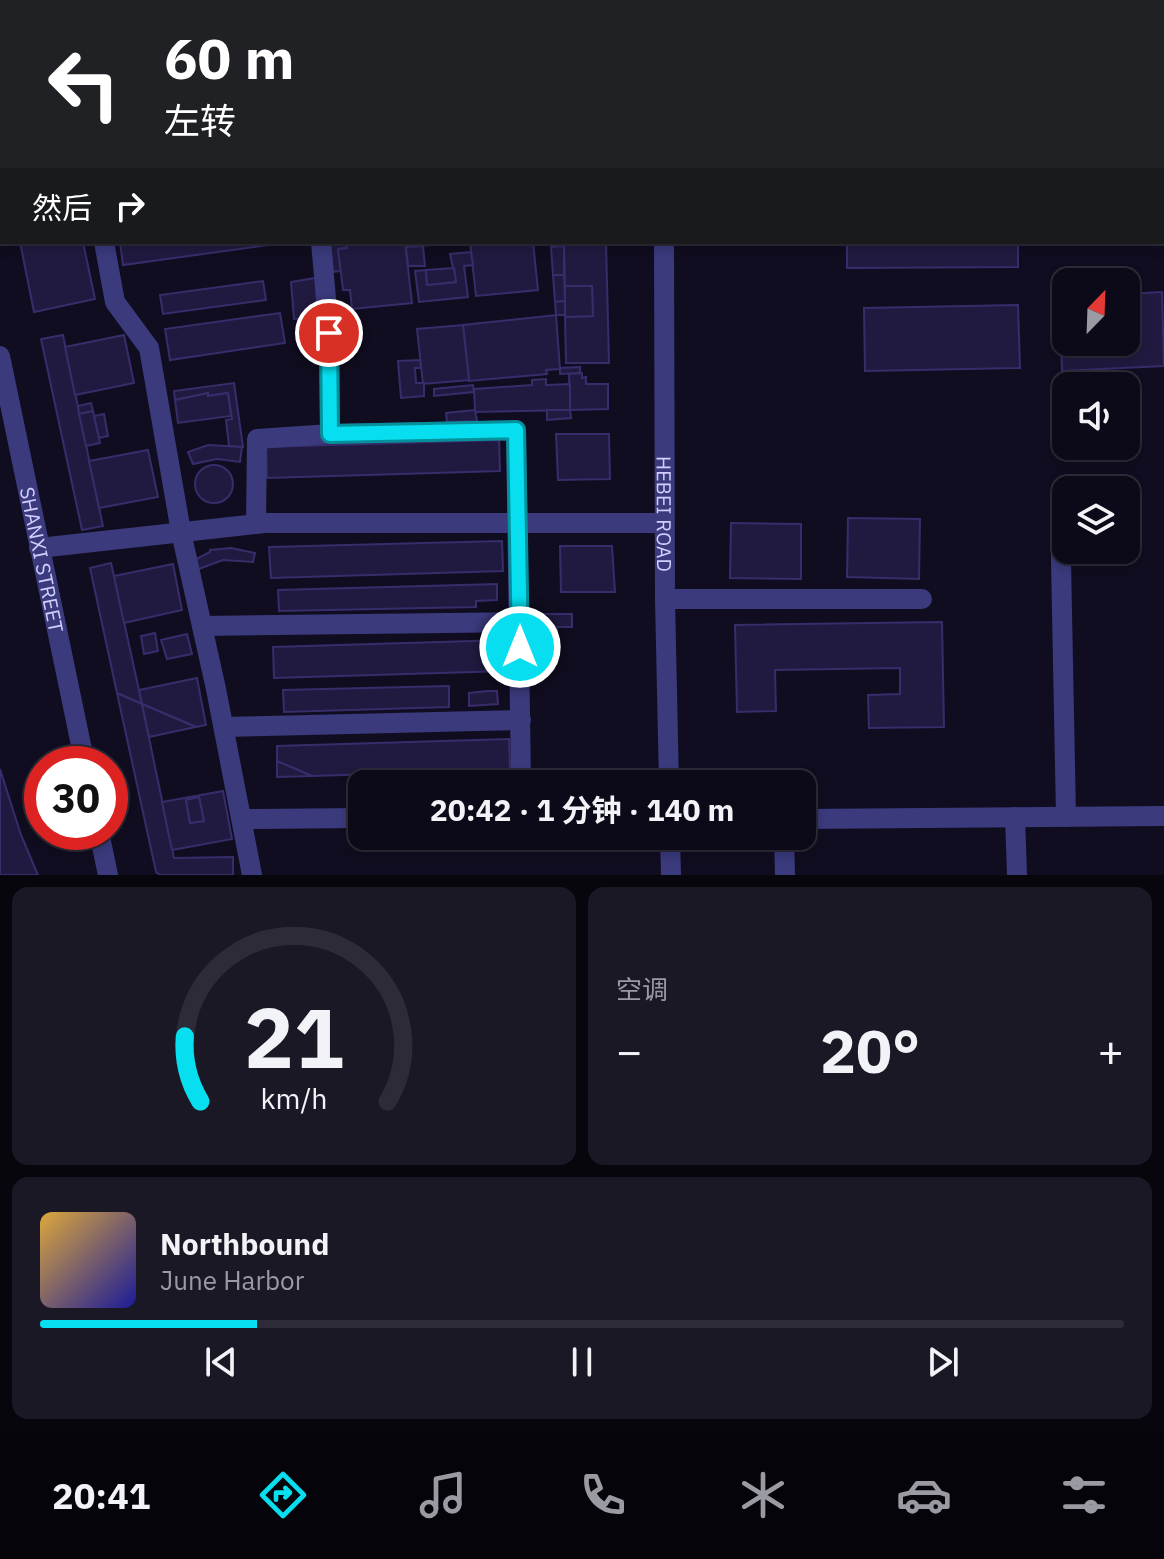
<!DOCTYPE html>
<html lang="zh">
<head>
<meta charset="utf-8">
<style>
  :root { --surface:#0c0a18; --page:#1a1825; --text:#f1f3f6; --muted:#9a9aa2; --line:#2c2b37; --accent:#07dff0 }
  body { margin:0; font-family:"IBM Plex Sans","Noto Sans SC",sans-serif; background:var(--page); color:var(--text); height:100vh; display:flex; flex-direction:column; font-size:30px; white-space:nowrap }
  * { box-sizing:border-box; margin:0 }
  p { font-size:26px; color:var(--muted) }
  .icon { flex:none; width:44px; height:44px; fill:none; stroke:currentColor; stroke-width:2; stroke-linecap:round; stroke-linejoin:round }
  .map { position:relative; height:875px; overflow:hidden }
  .drawer { display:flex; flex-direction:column; gap:12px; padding:12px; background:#07060d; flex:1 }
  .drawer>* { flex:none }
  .guide { position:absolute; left:0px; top:0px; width:1164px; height:244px; box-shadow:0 4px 12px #0003,0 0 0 2px var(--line); background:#202124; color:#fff; overflow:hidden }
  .needle { width:52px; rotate:23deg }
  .buttons { position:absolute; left:1052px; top:268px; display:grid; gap:16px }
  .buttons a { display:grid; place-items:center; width:88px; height:88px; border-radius:16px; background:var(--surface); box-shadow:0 4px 12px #0003,0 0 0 2px var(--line); font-size:40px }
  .speed { position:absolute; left:24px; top:746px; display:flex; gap:16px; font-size:40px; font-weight:700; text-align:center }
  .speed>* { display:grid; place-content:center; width:104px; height:104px; border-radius:50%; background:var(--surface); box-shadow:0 4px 12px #0003,0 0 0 2px var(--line); line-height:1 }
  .speed .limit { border:12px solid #d22; background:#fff; color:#111 }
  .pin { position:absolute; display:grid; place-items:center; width:68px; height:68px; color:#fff; margin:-34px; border:4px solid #fff; border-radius:50%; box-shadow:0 2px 8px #0007 }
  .me { position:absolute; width:88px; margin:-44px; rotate:0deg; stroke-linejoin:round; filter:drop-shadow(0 0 6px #0008) }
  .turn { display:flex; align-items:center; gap:28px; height:168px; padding:0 32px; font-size:36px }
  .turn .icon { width:104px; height:104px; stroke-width:2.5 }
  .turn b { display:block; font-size:56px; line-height:68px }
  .then { display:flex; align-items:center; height:76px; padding:0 32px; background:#0003; gap:16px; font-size:30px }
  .big { font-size:60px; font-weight:700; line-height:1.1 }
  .drawer .tile { flex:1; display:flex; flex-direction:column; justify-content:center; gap:12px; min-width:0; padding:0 28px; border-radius:16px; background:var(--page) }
  .drawer .dial { align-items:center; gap:0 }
  .dial svg { height:208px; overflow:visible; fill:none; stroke:var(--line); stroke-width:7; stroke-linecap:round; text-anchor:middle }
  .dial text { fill:var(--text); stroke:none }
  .song { display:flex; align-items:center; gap:24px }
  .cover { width:96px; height:96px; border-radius:12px; background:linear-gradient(135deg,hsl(40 70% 55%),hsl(240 70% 35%)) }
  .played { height:8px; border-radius:4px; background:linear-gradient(90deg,var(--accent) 20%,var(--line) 20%) }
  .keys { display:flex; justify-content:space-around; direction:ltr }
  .heat { display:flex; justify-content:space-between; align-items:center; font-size:44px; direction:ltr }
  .drawer .tiles { flex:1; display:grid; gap:12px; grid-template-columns:1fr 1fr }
  .tile:last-child { grid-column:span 2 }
  .trip { position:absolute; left:348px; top:770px; width:468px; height:80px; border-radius:16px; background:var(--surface); box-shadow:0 4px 12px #0003,0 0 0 2px var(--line); font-weight:700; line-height:80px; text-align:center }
  .tab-bar { display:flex; height:128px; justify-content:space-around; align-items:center; background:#05040a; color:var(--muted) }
  .tab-bar .icon { width:56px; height:56px }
  .tab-bar .on { color:var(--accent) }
  .tab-bar b { font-size:36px; color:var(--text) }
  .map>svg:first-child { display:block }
</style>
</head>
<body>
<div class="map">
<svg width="1164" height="875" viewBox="0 0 1164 875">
  <rect width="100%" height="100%" fill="#100d20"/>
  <g fill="#211a40" stroke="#372d6b" stroke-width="2">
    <path d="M120 0H417L114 2Z"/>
    <path d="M484 0H609V2Z"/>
    <path d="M20 242H83L95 299 34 312Z"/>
    <path d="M120 242H291L123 265Z"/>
    <path d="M330 242H346L347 248 338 249 341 271 333 272Z"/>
    <path d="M346 242H405L412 303 352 309 350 290H343L338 249 347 248Z"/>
    <path d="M408 242H467L408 247Z"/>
    <path d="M470 242H533L538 290 476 296Z"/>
    <path d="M564 242H606L609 363H566L565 317 593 316 592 286H565Z"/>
    <path d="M1018 242V267L847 268V243Z"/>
    <path d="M423 246 425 266H408L406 247Z"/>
    <path d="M564 246V275H553L551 247Z"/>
    <path d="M471 252 473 265 464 266 468 297 419 302 415 271 426 270 427 285 456 282 450 254Z"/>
    <path d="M454 268 456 282 427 285 426 270Z"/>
    <path d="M553 275H564L565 301 555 302Z"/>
    <path d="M321 277 322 317 294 319 291 282Z"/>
    <path d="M263 281 266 300 163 314 160 295Z"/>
    <path d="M565 286H592L593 316 565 317Z"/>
    <path d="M1162 292 1164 366 1062 371 1059 297H1066V342H1126V294Z"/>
    <path d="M565 301V315H556L555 302Z"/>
    <path d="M1018 305 1020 368 865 371 864 308Z"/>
    <path d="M280 313 285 343 170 360 165 329Z"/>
    <path d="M556 315 560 369 546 370 547 374 469 381 463 325Z"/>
    <path d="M463 325 469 380 423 384 417 329Z"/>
    <path d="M63 335 103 526 82 530 41 339Z"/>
    <path d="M124 335 134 383 75 395 65 347Z"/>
    <path d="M420 360 421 368H415L416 383H424V396L401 398 398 361Z"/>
    <path d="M580 367V373L560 374V368Z"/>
    <path d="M582 373V378L586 377V384H608V409L570 410 569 374Z"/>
    <path d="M546 379V385L570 384V410L475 412 474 389 532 385V380Z"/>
    <path d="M234 383 243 447 229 446 226 420 232 419 228 393 208 396V393L175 400 174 391Z"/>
    <path d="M473 385 474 392 434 396V389Z"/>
    <path d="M208 393V396L228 393 231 416 178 423 175 400Z"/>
    <path d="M91 403 93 411 79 414 78 406Z"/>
    <path d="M475 410 477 421 447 422 446 413Z"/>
    <path d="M547 410H570L571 418 547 420Z"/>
    <path d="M93 411 100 443 86 446 79 414Z"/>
    <path d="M104 414 108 436 99 438 94 416Z"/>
    <path d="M556 434H609L610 479 558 480Z"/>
    <path d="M499 440 500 471 267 478 266 447Z"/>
    <path d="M208 445 242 447 240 462 217 459 193 464 188 452Z"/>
    <path d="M148 450 158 497 99 508 89 461Z"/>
    <circle cx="214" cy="484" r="19"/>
    <path d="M848 518 920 519 919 579 847 577Z"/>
    <path d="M731 523 801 524V579L730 578Z"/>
    <path d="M502 541 503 571 271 578 269 547Z"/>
    <path d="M560 546H612L615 592H561Z"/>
    <path d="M231 548 255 553 253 562 223 560 196 570 191 562 210 552V550Z"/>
    <path d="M111 563 114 576 142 704 117 693 90 568Z"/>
    <path d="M173 564 182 610 124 623 114 576Z"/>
    <path d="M497 584V600L476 601V607L279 611 278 590Z"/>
    <path d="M526 614H572V627H527Z"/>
    <path d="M942 622 944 727 869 728 868 695 900 694V668L775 670 776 711 737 712 735 625Z"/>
    <path d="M527 627H557V664H533V667H528Z"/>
    <path d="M155 633 158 651 144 654 141 636Z"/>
    <path d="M187 634 192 654 167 659 161 640Z"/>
    <path d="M506 640V671L274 678 273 647Z"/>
    <path d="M197 678 206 725 196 727 142 704 139 690Z"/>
    <path d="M449 686V707L284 712 283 690Z"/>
    <path d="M488 691H497L498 704 469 706V693Z"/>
    <path d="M117 693 142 704 174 858 233 857V875H160L156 872Z"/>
    <path d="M142 704 196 727 149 737Z"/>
    <path d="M509 739 510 770 312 776 277 761V746Z"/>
    <path d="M277 761 312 776 277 777Z"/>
    <path d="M0 769 21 835 38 875H0Z"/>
    <path d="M223 791 232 839 172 850 162 802Z"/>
    <path d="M199 797 204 821 190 823 186 800Z"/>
    <path d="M199 797 204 821 190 823 186 800Z"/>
  </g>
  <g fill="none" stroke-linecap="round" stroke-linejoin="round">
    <g stroke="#3a3a7d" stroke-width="20">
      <path d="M658 0V2"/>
      <path d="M1120 2 1138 0"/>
      <path d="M0 133H2"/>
      <path d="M104 242 115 302 149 348 181 532 216 689 252 875"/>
      <path id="s1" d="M664 242 665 599 669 784"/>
      <path id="s2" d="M0 356 85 764"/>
      <path d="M330 434 516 430 521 784"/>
      <path d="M1060 509 1066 817"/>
      <path d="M256 524 257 439 330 434 329 333 321 242"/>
      <path d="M39 548 265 523H664"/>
      <path d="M665 599H922"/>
      <path d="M202 626 520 622"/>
      <path d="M224 727 521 720"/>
      <path d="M1015 817 1017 875"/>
      <path d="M242 819 362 818"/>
      <path d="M802 819 1164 816"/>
      <path d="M99 832 108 875"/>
      <path d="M670 836 671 875"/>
      <path d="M784 836 785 875"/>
    </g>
  </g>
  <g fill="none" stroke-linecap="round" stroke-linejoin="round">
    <g stroke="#05919c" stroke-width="20">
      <path id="route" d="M329 333 330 434 516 430 520 647"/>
    </g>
    <use href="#route" stroke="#07dff0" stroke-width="14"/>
  </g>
  <g text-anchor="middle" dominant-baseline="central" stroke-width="8" stroke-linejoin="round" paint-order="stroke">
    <g font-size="20" fill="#d2cefe" stroke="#100d20">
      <text stroke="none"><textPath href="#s1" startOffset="272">HEBEI ROAD</textPath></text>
      <text stroke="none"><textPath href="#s2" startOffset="208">SHANXI STREET</textPath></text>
    </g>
  </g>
</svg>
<div class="buttons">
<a><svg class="needle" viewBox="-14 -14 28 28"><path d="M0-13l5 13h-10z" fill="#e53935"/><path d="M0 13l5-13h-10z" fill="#9a9aa2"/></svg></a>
<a><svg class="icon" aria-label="sound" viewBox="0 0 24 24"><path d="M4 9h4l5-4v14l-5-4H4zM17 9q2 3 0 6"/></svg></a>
<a><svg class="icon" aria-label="layers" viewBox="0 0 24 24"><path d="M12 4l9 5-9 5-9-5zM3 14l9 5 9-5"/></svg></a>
</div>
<div class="speed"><div class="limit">30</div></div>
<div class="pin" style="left:329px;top:333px;background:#d93025"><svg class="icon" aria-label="arrive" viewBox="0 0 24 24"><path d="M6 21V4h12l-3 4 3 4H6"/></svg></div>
<svg class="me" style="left:520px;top:647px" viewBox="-20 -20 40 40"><circle r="17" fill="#07dff0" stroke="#fff" stroke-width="3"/><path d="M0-11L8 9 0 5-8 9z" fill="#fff"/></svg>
<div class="trip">20:42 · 1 分钟 · 140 m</div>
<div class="guide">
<div class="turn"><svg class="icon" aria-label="left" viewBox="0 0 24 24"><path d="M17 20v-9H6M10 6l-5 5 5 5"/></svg><div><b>60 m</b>左转</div></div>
<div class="then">然后<svg class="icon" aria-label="right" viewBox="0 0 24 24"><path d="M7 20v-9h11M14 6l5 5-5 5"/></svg></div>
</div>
</div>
<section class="drawer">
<div class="tiles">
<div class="tile dial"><svg viewBox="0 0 100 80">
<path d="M14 69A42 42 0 1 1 86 69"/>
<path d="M14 69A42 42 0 0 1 8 44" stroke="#07dff0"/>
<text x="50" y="56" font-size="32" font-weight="700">21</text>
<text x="50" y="72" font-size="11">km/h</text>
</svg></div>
<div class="tile"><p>空调</p>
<div class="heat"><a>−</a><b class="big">20°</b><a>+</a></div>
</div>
<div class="tile">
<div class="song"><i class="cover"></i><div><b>Northbound</b><p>June Harbor</p></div></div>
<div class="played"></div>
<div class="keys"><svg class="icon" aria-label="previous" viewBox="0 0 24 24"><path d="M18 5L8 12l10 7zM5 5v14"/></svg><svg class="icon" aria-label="pause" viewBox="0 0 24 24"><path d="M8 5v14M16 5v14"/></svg><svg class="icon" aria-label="next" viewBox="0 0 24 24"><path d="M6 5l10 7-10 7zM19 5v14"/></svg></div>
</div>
</div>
</section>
<nav class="tab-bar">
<b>20:41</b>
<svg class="icon on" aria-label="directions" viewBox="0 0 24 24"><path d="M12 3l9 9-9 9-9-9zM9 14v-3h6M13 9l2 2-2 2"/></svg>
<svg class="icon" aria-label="music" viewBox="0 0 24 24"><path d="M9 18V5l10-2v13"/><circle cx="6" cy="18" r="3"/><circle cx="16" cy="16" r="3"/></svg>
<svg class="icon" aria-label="phone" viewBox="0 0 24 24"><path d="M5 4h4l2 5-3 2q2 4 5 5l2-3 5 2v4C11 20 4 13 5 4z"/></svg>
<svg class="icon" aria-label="climate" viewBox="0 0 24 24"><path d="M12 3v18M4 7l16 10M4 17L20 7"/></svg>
<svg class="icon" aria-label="car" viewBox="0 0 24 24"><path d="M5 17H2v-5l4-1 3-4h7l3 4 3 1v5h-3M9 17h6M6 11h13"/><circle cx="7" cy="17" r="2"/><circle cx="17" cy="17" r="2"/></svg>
<svg class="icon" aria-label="filters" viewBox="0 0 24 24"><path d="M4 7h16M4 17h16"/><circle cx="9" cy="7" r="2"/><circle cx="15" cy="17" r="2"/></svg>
</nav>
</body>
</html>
